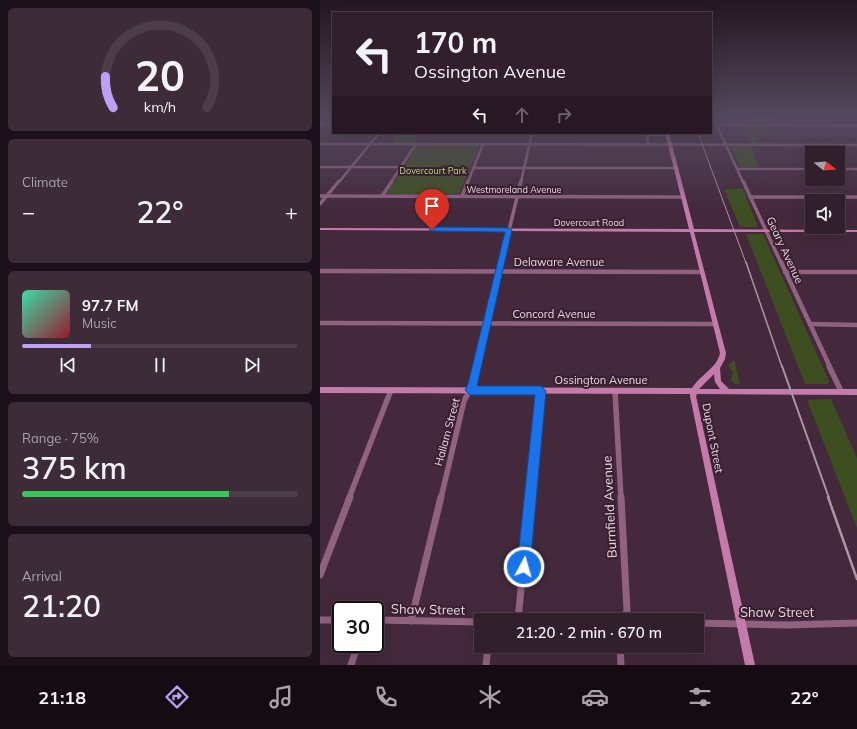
<!DOCTYPE html>
<html lang="en">
<head>
<meta charset="utf-8">
<style>
  :root { --surface:#321f2c; --page:#3d2c38; --text:#f1f3f6; --muted:#a8a2a9; --line:#4d3d48; --accent:#bca0f2 }
  body { margin:0; font-family:Mulish,sans-serif; background:var(--page); color:var(--text); height:100vh; display:flex; flex-direction:column; font-size:15px; white-space:nowrap }
  * { box-sizing:border-box; margin:0 }
  p { font-size:13px; color:var(--muted) }
  .icon { flex:none; width:22px; height:22px; fill:none; stroke:currentColor; stroke-width:2; stroke-linecap:round; stroke-linejoin:round }
  .map { position:relative; flex:1; overflow:hidden }
  .details { display:flex; flex-direction:column; gap:8px; padding:8px; background:#1c1118; width:320px }
  .details>* { flex:none }
  .hud { position:absolute; left:12px; top:12px; width:380px; height:122px; border-radius:0px; box-shadow:0 4px 16px #0002,0 0 0 1px var(--line); background:#321f2c; color:var(--text); overflow:hidden }
  .needle { width:26px; rotate:107deg }
  .fabs { position:absolute; left:485px; top:146px; display:grid; gap:8px }
  .fabs a { display:grid; place-items:center; width:40px; height:40px; border-radius:0px; background:var(--surface); box-shadow:0 4px 16px #0002,0 0 0 1px var(--line); font-size:20px }
  .speed { position:absolute; left:12px; top:601px; display:flex; gap:8px; font-size:20px; font-weight:700; text-align:center }
  .speed>* { display:grid; place-content:center; width:52px; height:52px; border-radius:50%; background:var(--surface); box-shadow:0 4px 16px #0002,0 0 0 1px var(--line); line-height:1 }
  .speed .limit { border:2px solid #111; border-radius:6px; background:#fff; color:#111 }
  .pin { position:absolute; display:grid; place-items:center; width:34px; height:34px; color:#fff; margin:-41px -17px; border-radius:50% 50% 50% 0; rotate:-45deg; box-shadow:0 0 4px #0007 }
  .pin .icon { rotate:45deg }
  .me { position:absolute; width:44px; margin:-22px; rotate:6deg; stroke-linejoin:round; filter:drop-shadow(0 0 3px #0008) }
  .turn { display:flex; align-items:center; gap:14px; height:84px; padding:0 16px; font-size:18px }
  .turn .icon { width:52px; height:52px; stroke-width:2.5 }
  .turn b { display:block; font-size:28px; line-height:34px }
  .lanes { display:flex; align-items:center; height:38px; padding:0 16px; background:#0003; justify-content:center; gap:20px; direction:ltr }
  .lanes .off { opacity:.35 }
  .big { font-size:30px; font-weight:600; line-height:1.1 }
  .details .tile { flex:1; display:flex; flex-direction:column; justify-content:center; gap:6px; min-width:0; padding:0 14px; border-radius:6px; background:var(--page) }
  .details .dial { align-items:center; gap:0 }
  .dial svg { height:104px; overflow:visible; fill:none; stroke:var(--line); stroke-width:7; stroke-linecap:round; text-anchor:middle }
  .dial text { fill:var(--text); stroke:none }
  .song { display:flex; align-items:center; gap:12px }
  .cover { width:48px; height:48px; border-radius:6px; background:linear-gradient(135deg,hsl(160 70% 55%),hsl(350 70% 35%)) }
  .played { height:4px; border-radius:2px; background:linear-gradient(90deg,var(--accent) 25%,var(--line) 25%) }
  .keys { display:flex; justify-content:space-around; direction:ltr }
  .heat { display:flex; justify-content:space-between; align-items:center; font-size:22px; direction:ltr }
  .charge { height:6px; border-radius:3px; background:linear-gradient(90deg,#34c759 75%,var(--line) 0) }
  .trip { position:absolute; left:154px; top:613px; width:230px; height:40px; border-radius:0px; background:var(--surface); box-shadow:0 4px 16px #0002,0 0 0 1px var(--line); font-weight:600; line-height:40px; text-align:center }
  .tab-bar { display:flex; height:64px; justify-content:space-around; align-items:center; background:#140c12; color:var(--muted) }
  .tab-bar .icon { width:28px; height:28px }
  .tab-bar .active { color:var(--accent) }
  .tab-bar b { font-size:18px; color:var(--text) }
  main { display:flex; flex:1; min-height:0 }
  .map>svg:first-child { display:block }
</style>
</head>
<body>
<main>
<section class="details">
<div class="tile dial"><svg viewBox="0 0 100 80">
<path d="M14 69A42 42 0 1 1 86 69"/>
<path d="M14 69A42 42 0 0 1 8 45" stroke="#bca0f2"/>
<text x="50" y="56" font-size="32" font-weight="700">20</text>
<text x="50" y="72" font-size="11">km/h</text>
</svg></div>
<div class="tile"><p>Climate</p>
<div class="heat"><a>−</a><b class="big">22°</b><a>+</a></div>
</div>
<div class="tile">
<div class="song"><i class="cover"></i><div><b>97.7 FM</b><p>Music</p></div></div>
<div class="played"></div>
<div class="keys"><svg class="icon" aria-label="previous" viewBox="0 0 24 24"><path d="M18 5L8 12l10 7zM5 5v14"/></svg><svg class="icon" aria-label="pause" viewBox="0 0 24 24"><path d="M8 5v14M16 5v14"/></svg><svg class="icon" aria-label="next" viewBox="0 0 24 24"><path d="M6 5l10 7-10 7zM19 5v14"/></svg></div>
</div>
<div class="tile"><p>Range · 75%</p><b class="big">375 km</b><div class="charge"></div></div>
<div class="tile"><p>Arrival</p><b class="big">21:20</b></div>
</section>
<div class="map">
<svg width="537" height="665" viewBox="0 0 537 665">
  <rect width="100%" height="100%" fill="#43293b"/>
  <g fill="#3d4f20">
    <path d="M428 117H452L457 124H433Z"/>
    <path d="M422 126H446L452 135H443L444 137H439L437 140 439 142H447L449 144H432Z"/>
    <path d="M78 133 98 135 93 143H72L76 134Z"/>
    <path d="M98 145H160L139 194H66Z"/>
    <path d="M431 146 437 157H434L439 167H420L411 147Z"/>
    <path d="M404 189H423L438 227H420Z"/>
    <path d="M426 234H442L444 236 509 381 508 384H485Z"/>
    <path d="M414 359 420 384H415L411 380 413 372 408 366Z"/>
    <path d="M511 399 537 458V528L487 400Z"/>
  </g>
  <g fill="none" stroke-linecap="round" stroke-linejoin="round">
    <g stroke="#906280" stroke-width="2.5">
      <path d="M393 117 423 182"/>
      <path d="M0 124H13"/>
      <path d="M397 125 537 126"/>
      <path d="M0 144 537 145"/>
      <path d="M328 144 327 135H347"/>
      <path d="M0 167H81"/>
      <path d="M153 168H356"/>
      <path d="M417 169H492"/>
      <path d="M518 169H537"/>
      <path d="M19 182 59 133"/>
      <path d="M71 182 96 144"/>
      <path d="M148 182 163 144"/>
      <path d="M201 182 212 133"/>
    </g>
    <g stroke="#906280" stroke-width="3.5">
      <path d="M423 181 461 263"/>
      <path d="M0 196 363 197"/>
      <path d="M62 196 72 181"/>
      <path d="M142 196 148 181"/>
      <path d="M430 197H537"/>
      <path d="M0 204 19 181"/>
      <path d="M181 263 201 181"/>
    </g>
    <g stroke="#906280" stroke-width="4.5">
      <path d="M461 262 510 367"/>
      <path d="M0 271 382 272"/>
      <path d="M465 272H537"/>
      <path d="M0 323 396 324"/>
      <path d="M490 324 537 325"/>
      <path d="M157 367 182 262"/>
    </g>
    <g stroke="#906280" stroke-width="5.5">
      <path d="M509 366 521 391"/>
      <path d="M295 391 301 498"/>
      <path d="M29 498 71 390"/>
      <path d="M121 498 144 401 153 384 157 366"/>
      <path d="M210 498 221 391"/>
    </g>
    <g stroke="#906280" stroke-width="7">
      <path d="M301 497 307 611 303 620"/>
      <path d="M0 575 30 497"/>
      <path d="M0 620H21"/>
      <path d="M55 620 161 622"/>
      <path d="M198 620 210 497"/>
      <path d="M91 621 121 497"/>
      <path d="M377 623 467 625 537 623"/>
      <path d="M300 646 301 665"/>
      <path d="M31 665 38 644"/>
      <path d="M166 665 168 646"/>
    </g>
    <path fill="#c47bac" fill-rule="evenodd" d="M345 133H349L374 229 537 230V232H374L406 353 405 359 400 368 401 381 409 389H537V395L377 394 376 396 435 665H425L370 396V394L0 393V387L372 388C380 375 397 368 400 353L370 232 0 230V228L369 229ZM394 374 395 382 400 389H379Z"/>
    <path stroke="#ab96a3" stroke-width="1" d="M378 133 426 263"/>
    <path stroke="#ab96a3" stroke-width="1.5" d="M426 262 462 367"/>
    <path stroke="#ab96a3" stroke-width="2" d="M462 366 509 498"/>
    <path stroke="#ab96a3" stroke-width="2.5" d="M508 497 537 579"/>
  </g>
  <linearGradient id="sky" x2="0" y2="1"><stop stop-color="#251720"/><stop offset="0.56" stop-color="#554960"/><stop offset="1" stop-color="#554960" stop-opacity="0"/></linearGradient>
  <rect width="537" height="210" fill="url(#sky)"/>
  <path fill="#1a73e8" stroke="#114b97" d="M112 227 189 228 192 230 157 386H221L226 391 210 567 208 572 204 574 199 572 197 567 215 395H150L145 390 148 384 185 232 110 231V228Z"/>
  <g text-anchor="middle" dominant-baseline="central" stroke-width="4" stroke-linejoin="round" paint-order="stroke">
    <g font-size="9" fill="#b2db7a" stroke="#391f30">
      <text x="113" y="170">Dovercourt Park</text>
    </g>
    <g font-size="9" fill="#e8d7e1" stroke="#391f30">
      <text x="194" y="189">Westmoreland Avenue</text>
      <text x="269" y="222">Dovercourt Road</text>
    </g>
    <g font-size="11" fill="#e8d7e1" stroke="#391f30">
      <text transform="translate(465 250) rotate(65)">Geary Avenue</text>
      <text x="239" y="262">Delaware Avenue</text>
      <text x="234" y="314">Concord Avenue</text>
      <text x="281" y="380">Ossington Avenue</text>
      <text transform="translate(127 432) rotate(-75)">Hallam Street</text>
      <text transform="translate(393 438) rotate(79)">Dupont Street</text>
    </g>
    <g font-size="13" fill="#e8d7e1" stroke="#391f30">
      <text transform="translate(289 507) rotate(-93)">Burnfield Avenue</text>
      <text transform="translate(108 609) rotate(1)">Shaw Street</text>
      <text x="457" y="612">Shaw Street</text>
    </g>
  </g>
</svg>
<div class="fabs">
<a><svg class="needle" viewBox="-14 -14 28 28"><path d="M0-13l5 13h-10z" fill="#e53935"/><path d="M0 13l5-13h-10z" fill="#a8a2a9"/></svg></a>
<a><svg class="icon" aria-label="sound" viewBox="0 0 24 24"><path d="M4 9h4l5-4v14l-5-4H4zM17 9q2 3 0 6"/></svg></a>
</div>
<div class="speed"><div class="limit">30</div></div>
<div class="pin" style="left:112px;top:230px;background:#d93025"><svg class="icon" aria-label="arrive" viewBox="0 0 24 24"><path d="M6 21V4h12l-3 4 3 4H6"/></svg></div>
<svg class="me" style="left:204px;top:567px" viewBox="-20 -20 40 40"><circle r="17" fill="#1a73e8" stroke="#fff" stroke-width="3"/><path d="M0-11L8 9 0 5-8 9z" fill="#fff"/></svg>
<div class="trip">21:20 · 2 min · 670 m</div>
<div class="hud">
<div class="turn"><svg class="icon" aria-label="left" viewBox="0 0 24 24"><path d="M17 20v-9H6M10 6l-5 5 5 5"/></svg><div><b>170 m</b>Ossington Avenue</div></div>
<div class="lanes"><svg class="icon" aria-label="left" viewBox="0 0 24 24"><path d="M17 20v-9H6M10 6l-5 5 5 5"/></svg><svg class="icon off" aria-label="ahead" viewBox="0 0 24 24"><path d="M12 20V5M6 11l6-6 6 6"/></svg><svg class="icon off" aria-label="right" viewBox="0 0 24 24"><path d="M7 20v-9h11M14 6l5 5-5 5"/></svg></div>
</div>
</div>
</main>
<nav class="tab-bar">
<b>21:18</b>
<svg class="icon active" aria-label="directions" viewBox="0 0 24 24"><path d="M12 3l9 9-9 9-9-9zM9 14v-3h6M13 9l2 2-2 2"/></svg>
<svg class="icon" aria-label="music" viewBox="0 0 24 24"><path d="M9 18V5l10-2v13"/><circle cx="6" cy="18" r="3"/><circle cx="16" cy="16" r="3"/></svg>
<svg class="icon" aria-label="phone" viewBox="0 0 24 24"><path d="M5 4h4l2 5-3 2q2 4 5 5l2-3 5 2v4C11 20 4 13 5 4z"/></svg>
<svg class="icon" aria-label="climate" viewBox="0 0 24 24"><path d="M12 3v18M4 7l16 10M4 17L20 7"/></svg>
<svg class="icon" aria-label="car" viewBox="0 0 24 24"><path d="M5 17H2v-5l4-1 3-4h7l3 4 3 1v5h-3M9 17h6M6 11h13"/><circle cx="7" cy="17" r="2"/><circle cx="17" cy="17" r="2"/></svg>
<svg class="icon" aria-label="filters" viewBox="0 0 24 24"><path d="M4 7h16M4 17h16"/><circle cx="9" cy="7" r="2"/><circle cx="15" cy="17" r="2"/></svg>
<b>22°</b>
</nav>
</body>
</html>
